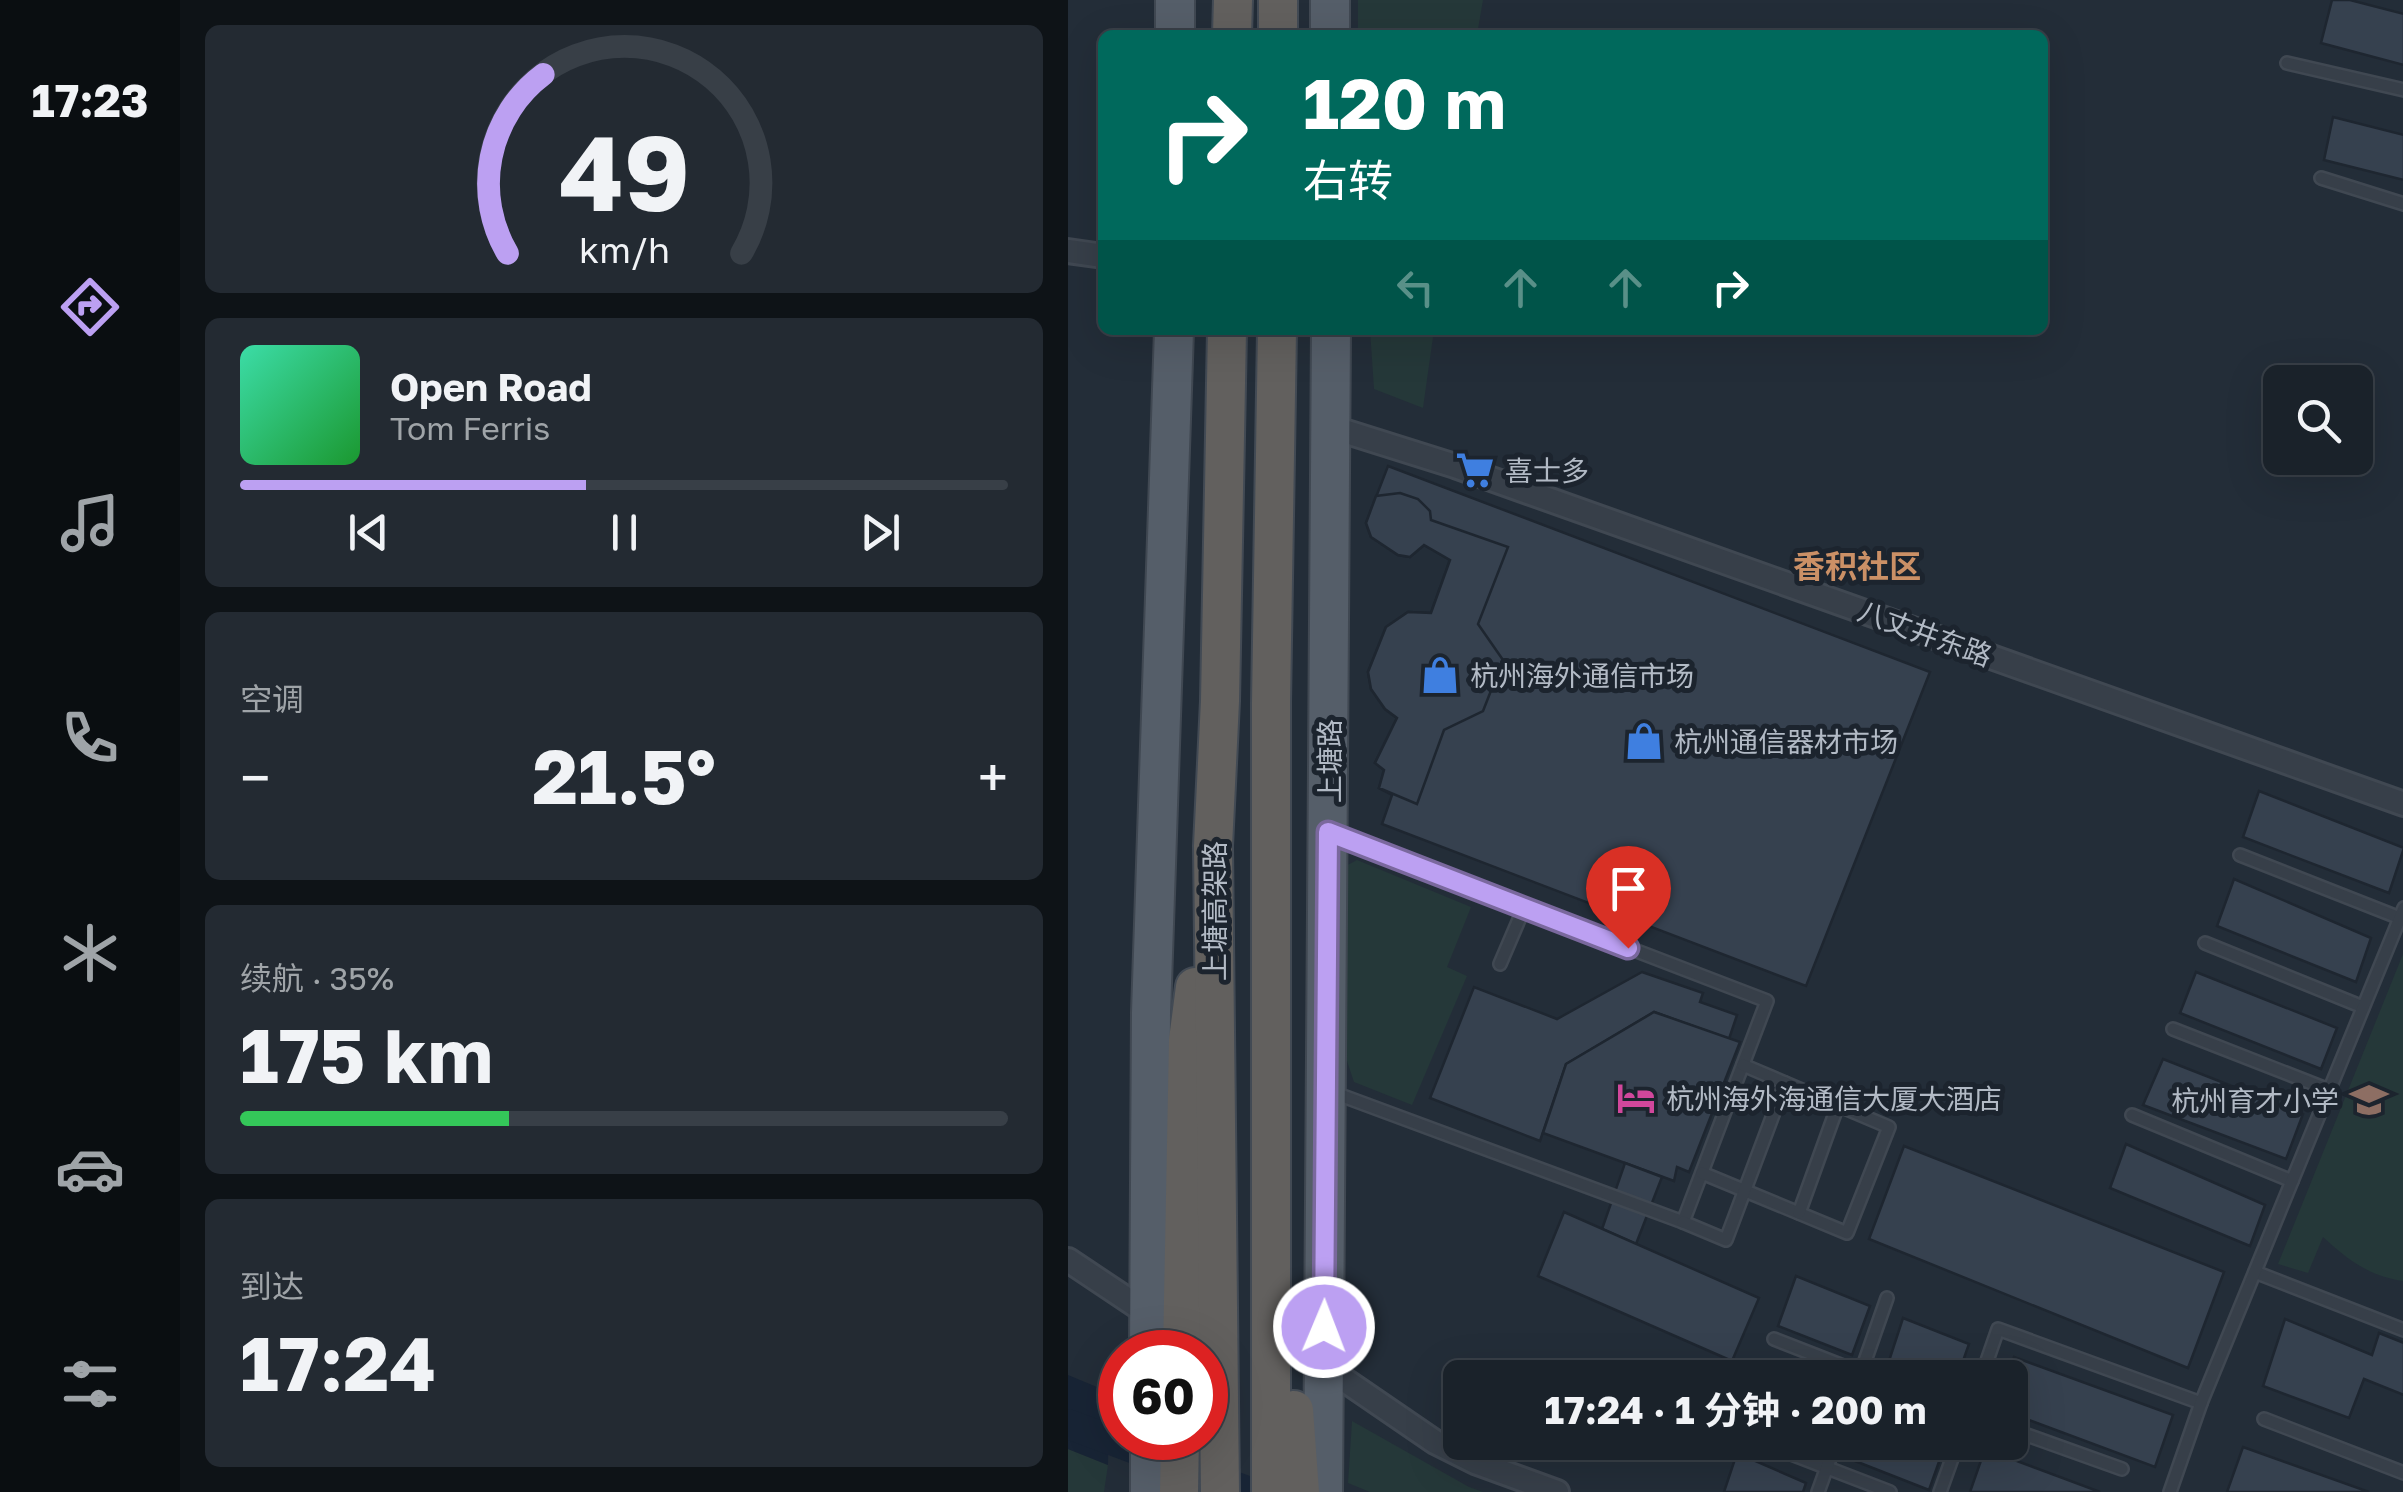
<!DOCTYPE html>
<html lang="zh">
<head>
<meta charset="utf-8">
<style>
  :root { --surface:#1a222a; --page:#232a32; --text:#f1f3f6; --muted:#9fa4a8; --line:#383f47; --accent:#bca0f2 }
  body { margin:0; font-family:"Golos Text","Noto Sans SC",sans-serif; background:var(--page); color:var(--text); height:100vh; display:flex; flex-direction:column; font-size:38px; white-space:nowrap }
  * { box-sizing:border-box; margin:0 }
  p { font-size:32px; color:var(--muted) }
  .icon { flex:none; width:55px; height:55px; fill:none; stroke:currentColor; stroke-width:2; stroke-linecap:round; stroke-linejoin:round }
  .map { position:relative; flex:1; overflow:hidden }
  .sheet { display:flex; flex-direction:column; gap:25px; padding:25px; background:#0e1317; width:888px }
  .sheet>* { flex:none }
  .guide { position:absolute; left:30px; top:30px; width:950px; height:305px; border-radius:15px; box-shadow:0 10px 40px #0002,0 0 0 2px var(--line); background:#00695c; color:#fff; overflow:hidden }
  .fabs { position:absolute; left:1195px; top:365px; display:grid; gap:20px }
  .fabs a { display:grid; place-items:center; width:110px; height:110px; border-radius:15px; background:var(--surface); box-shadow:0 10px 40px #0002,0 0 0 2px var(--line); font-size:50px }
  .speed { position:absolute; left:30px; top:1330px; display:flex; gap:20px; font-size:50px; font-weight:700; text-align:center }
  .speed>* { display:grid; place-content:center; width:130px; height:130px; border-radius:50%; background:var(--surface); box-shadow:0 10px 40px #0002,0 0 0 2px var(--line); line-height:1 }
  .speed .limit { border:15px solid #d22; background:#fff; color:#111 }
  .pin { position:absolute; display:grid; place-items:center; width:85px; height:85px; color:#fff; margin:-102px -42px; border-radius:50% 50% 50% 0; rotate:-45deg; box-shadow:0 0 10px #0007 }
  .pin .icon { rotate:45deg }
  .me { position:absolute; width:110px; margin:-55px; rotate:1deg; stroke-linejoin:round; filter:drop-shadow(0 0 8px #0008) }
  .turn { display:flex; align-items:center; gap:35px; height:210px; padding:0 40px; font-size:45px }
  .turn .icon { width:130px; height:130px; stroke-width:2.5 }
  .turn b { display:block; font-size:70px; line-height:85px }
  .lanes { display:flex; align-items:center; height:95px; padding:0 40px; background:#0003; justify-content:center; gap:50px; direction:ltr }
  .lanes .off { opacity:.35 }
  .big { font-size:75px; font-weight:700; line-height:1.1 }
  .sheet .tile { flex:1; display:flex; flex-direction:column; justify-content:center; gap:15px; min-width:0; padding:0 35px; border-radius:15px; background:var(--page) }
  .sheet .dial { align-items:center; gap:0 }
  .dial svg { height:260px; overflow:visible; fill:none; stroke:var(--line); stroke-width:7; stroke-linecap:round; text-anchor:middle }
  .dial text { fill:var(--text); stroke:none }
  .song { display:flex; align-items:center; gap:30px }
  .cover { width:120px; height:120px; border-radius:15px; background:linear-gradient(135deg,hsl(160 70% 55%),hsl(130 70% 35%)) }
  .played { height:10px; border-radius:5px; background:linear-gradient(90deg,var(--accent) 45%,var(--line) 45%) }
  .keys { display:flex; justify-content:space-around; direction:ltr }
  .heat { display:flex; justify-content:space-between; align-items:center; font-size:55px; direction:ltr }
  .charge { height:15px; border-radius:8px; background:linear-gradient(90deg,#34c759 35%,var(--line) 0) }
  .trip { position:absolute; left:375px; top:1360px; width:585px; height:100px; border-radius:15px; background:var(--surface); box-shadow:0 10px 40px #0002,0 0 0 2px var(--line); font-weight:700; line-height:100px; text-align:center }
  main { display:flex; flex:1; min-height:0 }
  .tabs { display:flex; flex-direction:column; width:180px; justify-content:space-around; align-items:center; background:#0a0e11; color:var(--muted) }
  .tabs .icon { width:70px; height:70px }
  .tabs .on { color:var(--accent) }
  .tabs b { font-size:45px; color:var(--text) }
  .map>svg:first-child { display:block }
</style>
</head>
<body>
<main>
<nav class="tabs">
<b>17:23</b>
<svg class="icon on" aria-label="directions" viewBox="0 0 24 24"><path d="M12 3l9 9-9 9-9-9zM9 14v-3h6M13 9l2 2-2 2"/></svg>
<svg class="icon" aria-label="music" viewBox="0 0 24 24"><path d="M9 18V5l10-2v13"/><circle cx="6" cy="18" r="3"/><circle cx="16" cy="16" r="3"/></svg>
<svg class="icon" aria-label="phone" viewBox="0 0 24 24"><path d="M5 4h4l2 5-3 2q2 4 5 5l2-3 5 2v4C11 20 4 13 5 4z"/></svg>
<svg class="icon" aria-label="climate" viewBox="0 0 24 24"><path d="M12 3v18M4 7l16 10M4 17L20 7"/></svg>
<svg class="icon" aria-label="car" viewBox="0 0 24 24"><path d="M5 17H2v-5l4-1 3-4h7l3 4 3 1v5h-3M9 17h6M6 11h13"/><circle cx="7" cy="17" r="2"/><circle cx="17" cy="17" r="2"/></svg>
<svg class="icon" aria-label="filters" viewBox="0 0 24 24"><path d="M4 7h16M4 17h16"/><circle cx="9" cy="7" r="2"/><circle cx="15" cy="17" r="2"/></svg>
</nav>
<section class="sheet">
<div class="tile dial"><svg viewBox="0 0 100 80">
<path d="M14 69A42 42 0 1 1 86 69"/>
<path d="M14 69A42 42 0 0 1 25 14" stroke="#bca0f2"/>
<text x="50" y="56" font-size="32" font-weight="700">49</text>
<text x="50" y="72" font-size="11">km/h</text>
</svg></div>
<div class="tile">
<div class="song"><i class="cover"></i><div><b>Open Road</b><p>Tom Ferris</p></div></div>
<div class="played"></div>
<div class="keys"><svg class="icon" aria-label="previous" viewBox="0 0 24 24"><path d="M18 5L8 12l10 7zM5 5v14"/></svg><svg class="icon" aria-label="pause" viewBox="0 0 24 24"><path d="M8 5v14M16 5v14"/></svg><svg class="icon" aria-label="next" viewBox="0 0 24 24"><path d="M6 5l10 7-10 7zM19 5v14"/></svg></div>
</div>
<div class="tile"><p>空调</p>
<div class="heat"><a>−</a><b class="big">21.5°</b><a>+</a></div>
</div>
<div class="tile"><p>续航 · 35%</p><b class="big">175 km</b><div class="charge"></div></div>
<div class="tile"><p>到达</p><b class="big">17:24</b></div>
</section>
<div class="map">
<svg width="1336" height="1492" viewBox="0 0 1336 1492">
  <rect width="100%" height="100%" fill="#232d38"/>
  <g fill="#253839">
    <path d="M290 0H415L409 35H290Z"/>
    <path d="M302 330H366L355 408 306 389Z"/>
    <path d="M289 860 403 907 379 967 399 976 344 1105 286 1082 279 1061 276 867Z"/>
    <path d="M1335 954V1281C1301 1276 1280 1260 1255 1237L1240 1273 1210 1264Z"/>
    <path d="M284 1421 401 1487 415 1492H302L280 1483Z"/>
    <path d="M0 1449 40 1465 36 1492H0Z"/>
  </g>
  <path fill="#182435" d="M0 1375 41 1392 40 1465 0 1449Z"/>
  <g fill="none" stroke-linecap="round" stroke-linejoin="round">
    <path stroke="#182435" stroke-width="30" d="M0 1424 182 1492"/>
  </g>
  <g fill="#36414f" stroke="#1e2630" stroke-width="2.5">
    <path d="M1264 0H1282L1336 14V65L1253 43Z"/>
    <path d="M1265 117 1336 135V180L1256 160Z"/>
    <path d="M320 466 862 672 738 986 314 824 324 795 311 788 316 770 307 763 329 718 317 709 303 689 300 672 318 627 340 612 363 613 382 560 356 545 342 557 330 555 303 537 298 523Z"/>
    <path d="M332 493 350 499 362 511 363 520 440 547 410 624 435 660 415 711 376 730 349 804 311 788 316 770 307 763 329 718 317 709 303 689 300 672 318 627 340 612 363 613 382 560 356 545 342 557 330 555 303 537 298 523 308 496Z"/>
    <path d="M1191 791 1336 848 1321 893 1175 837Z"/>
    <path d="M1166 879 1303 938 1288 982 1149 926Z"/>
    <path d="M574 972 635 993 632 1002 669 1015 661 1039 586 1012 498 1064 472 1141 362 1098 406 987 489 1019Z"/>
    <path d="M1128 972 1269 1028 1253 1069 1112 1013Z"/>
    <path d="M586 1012 672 1042 621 1172 609 1167 606 1181 475 1133 498 1064Z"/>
    <path d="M1095 1059 1235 1114 1218 1159 1075 1105Z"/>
    <path d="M1058 1144 1197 1205 1182 1246 1042 1188Z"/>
    <path d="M836 1146 1156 1272 1120 1368 801 1239Z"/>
    <path d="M557 1163 594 1177 568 1244 534 1229Z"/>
    <path d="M496 1212 691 1298 664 1361 470 1276Z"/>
    <path d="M728 1276 802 1306 784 1355 710 1326Z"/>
    <path d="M835 1318 901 1344 889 1378H846L819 1367Z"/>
    <path d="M1217 1319 1304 1355 1311 1333 1336 1343V1395L1296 1379 1281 1418 1195 1386Z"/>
    <path d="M946 1357 1105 1415 1087 1467 942 1413V1378H940Z"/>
    <path d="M701 1362 734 1378H694Z"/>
    <path d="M729 1442H752L749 1451Z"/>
    <path d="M794 1442H878L861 1490 787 1461Z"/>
    <path d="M1175 1447 1301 1492H1159Z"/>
    <path d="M917 1449 1032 1492H902Z"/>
    <path d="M669 1453 738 1483 735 1492H656Z"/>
  </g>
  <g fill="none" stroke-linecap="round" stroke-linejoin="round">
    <g stroke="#404852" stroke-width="16">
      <g id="service">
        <path d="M1219 63 1336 90"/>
        <path d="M1253 178 1336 204"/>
        <path d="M1172 855 1332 918"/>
        <path d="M1137 943 1295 1007"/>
        <path d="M432 964 456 908"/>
        <path d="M1105 1029 1261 1090"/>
        <path d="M264 1092 615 1222 699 1001 264 834"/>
        <path d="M1064 1115 1224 1181"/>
        <path d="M634 1173 779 1233 821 1127 675 1065"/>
        <path d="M731 1213 770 1105"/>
        <path d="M615 1222 658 1240 717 1083"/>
        <path d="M1187 1272 1336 1330"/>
        <path d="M706 1339 806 1378"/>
        <path d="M791 1378 819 1298"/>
        <path d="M913 1378 930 1329 1133 1403"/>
        <path d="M1196 1419 1336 1473"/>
        <path d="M942 1429 1054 1469"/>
        <path d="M692 1442 822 1492"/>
        <path d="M750 1492 768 1442"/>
        <path d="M872 1492 890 1442"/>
        <path d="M1102 1492 1133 1403 1336 908"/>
      </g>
    </g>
    <g stroke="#404852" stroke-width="28">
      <g id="minor">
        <path d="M0 251 35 256"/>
        <path d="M263 427 387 466 1336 804"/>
        <path d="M0 1260 81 1314"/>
        <path d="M256 1366 367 1442 407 1462 489 1492"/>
      </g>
    </g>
    <g stroke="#404852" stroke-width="42">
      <g id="primary">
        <path d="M107 0V35"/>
        <path d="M262 0V35"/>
        <path d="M81 1352 83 1013 106 330"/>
        <path d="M82 1438V1492"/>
        <path d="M255 1492 263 330"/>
      </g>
    </g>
    <g stroke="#424a54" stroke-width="42">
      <g id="trunk">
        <path d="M210 0V35"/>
        <path d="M164 35 165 0"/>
        <path d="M114 1352 120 1040 127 987"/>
        <path d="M226 1410 232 1492"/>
        <path d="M111 1492 112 1438"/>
        <path d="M152 1492 145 846 152 701 159 330"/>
        <path d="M203 1492V703L209 330"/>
      </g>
    </g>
    <use href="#service" stroke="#373f49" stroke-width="11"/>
    <use href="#minor" stroke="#373f49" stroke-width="22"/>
    <use href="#primary" stroke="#555e69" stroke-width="38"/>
    <use href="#trunk" stroke="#62605e" stroke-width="38"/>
  </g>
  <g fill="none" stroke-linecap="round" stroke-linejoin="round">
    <g stroke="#7a689d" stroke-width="25">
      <path id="route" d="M256 1327 260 832 560 948"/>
    </g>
    <use href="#route" stroke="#bca0f2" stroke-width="18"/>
  </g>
  <defs>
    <g id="supermarket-bare" transform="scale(3)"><path d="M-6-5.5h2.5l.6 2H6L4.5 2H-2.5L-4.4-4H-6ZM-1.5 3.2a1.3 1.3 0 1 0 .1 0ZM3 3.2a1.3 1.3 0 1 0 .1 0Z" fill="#3f7fe0" stroke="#1c242e" stroke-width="2.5" paint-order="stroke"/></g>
    <g id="shop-bare" transform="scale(3)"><path d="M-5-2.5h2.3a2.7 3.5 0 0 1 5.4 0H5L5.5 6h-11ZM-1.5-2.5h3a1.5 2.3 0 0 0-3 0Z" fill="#3f7fe0" stroke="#1c242e" stroke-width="2.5" paint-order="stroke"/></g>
    <g id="hotel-bare" transform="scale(3)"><path d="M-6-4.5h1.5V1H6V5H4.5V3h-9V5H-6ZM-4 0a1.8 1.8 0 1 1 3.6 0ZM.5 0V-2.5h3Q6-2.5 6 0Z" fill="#d1479c" stroke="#1c242e" stroke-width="2.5" paint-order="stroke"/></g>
    <g id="school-bare" transform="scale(3)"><path d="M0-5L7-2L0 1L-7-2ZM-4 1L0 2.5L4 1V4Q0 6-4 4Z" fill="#8d6e63" stroke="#1c242e" stroke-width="2.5" paint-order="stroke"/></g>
  </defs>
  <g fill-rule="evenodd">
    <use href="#supermarket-bare" x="407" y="470"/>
    <use href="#shop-bare" x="372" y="675"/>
    <use href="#shop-bare" x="576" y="741"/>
    <use href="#hotel-bare" x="568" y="1098"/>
    <use href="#school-bare" x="1301" y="1100"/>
  </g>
  <g text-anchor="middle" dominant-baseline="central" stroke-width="10" stroke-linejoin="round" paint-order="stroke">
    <g font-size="28" fill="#b2bac5" stroke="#1c242e" text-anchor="start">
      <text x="437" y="470">喜士多</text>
      <text x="402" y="675">杭州海外通信市场</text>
      <text x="606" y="741">杭州通信器材市场</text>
      <text x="598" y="1098">杭州海外海通信大厦大酒店</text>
      <text x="1271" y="1100" text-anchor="end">杭州育才小学</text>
    </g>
    <g font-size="28" fill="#b2bac5" stroke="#1c242e">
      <text transform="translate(857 633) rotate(20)">八丈井东路</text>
      <text transform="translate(261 761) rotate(-90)">上塘路</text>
      <text transform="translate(146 911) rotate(-90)">上塘高架路</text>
    </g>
    <g font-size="32" font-weight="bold" fill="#cb9066" stroke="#1c242e">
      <text x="789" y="566">香积社区</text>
    </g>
  </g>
</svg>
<div class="fabs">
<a><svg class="icon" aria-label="search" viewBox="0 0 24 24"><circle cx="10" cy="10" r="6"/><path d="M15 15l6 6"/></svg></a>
</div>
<div class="speed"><div class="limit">60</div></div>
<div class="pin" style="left:560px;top:948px;background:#d93025"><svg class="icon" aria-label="arrive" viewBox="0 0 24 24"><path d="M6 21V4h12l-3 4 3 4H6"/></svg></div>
<svg class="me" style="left:256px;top:1327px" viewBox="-20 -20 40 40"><circle r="17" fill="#bca0f2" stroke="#fff" stroke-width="3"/><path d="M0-11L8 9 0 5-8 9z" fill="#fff"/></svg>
<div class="trip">17:24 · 1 分钟 · 200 m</div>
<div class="guide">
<div class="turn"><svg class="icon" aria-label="right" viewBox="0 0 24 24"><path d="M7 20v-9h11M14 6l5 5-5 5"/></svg><div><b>120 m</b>右转</div></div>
<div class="lanes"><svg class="icon off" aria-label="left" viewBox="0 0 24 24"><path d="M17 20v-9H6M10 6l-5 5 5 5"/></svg><svg class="icon off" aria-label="ahead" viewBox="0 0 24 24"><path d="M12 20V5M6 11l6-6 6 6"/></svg><svg class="icon off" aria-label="ahead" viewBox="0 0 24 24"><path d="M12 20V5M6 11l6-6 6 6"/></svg><svg class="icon" aria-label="right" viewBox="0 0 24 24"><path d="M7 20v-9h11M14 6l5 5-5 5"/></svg></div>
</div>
</div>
</main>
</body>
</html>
